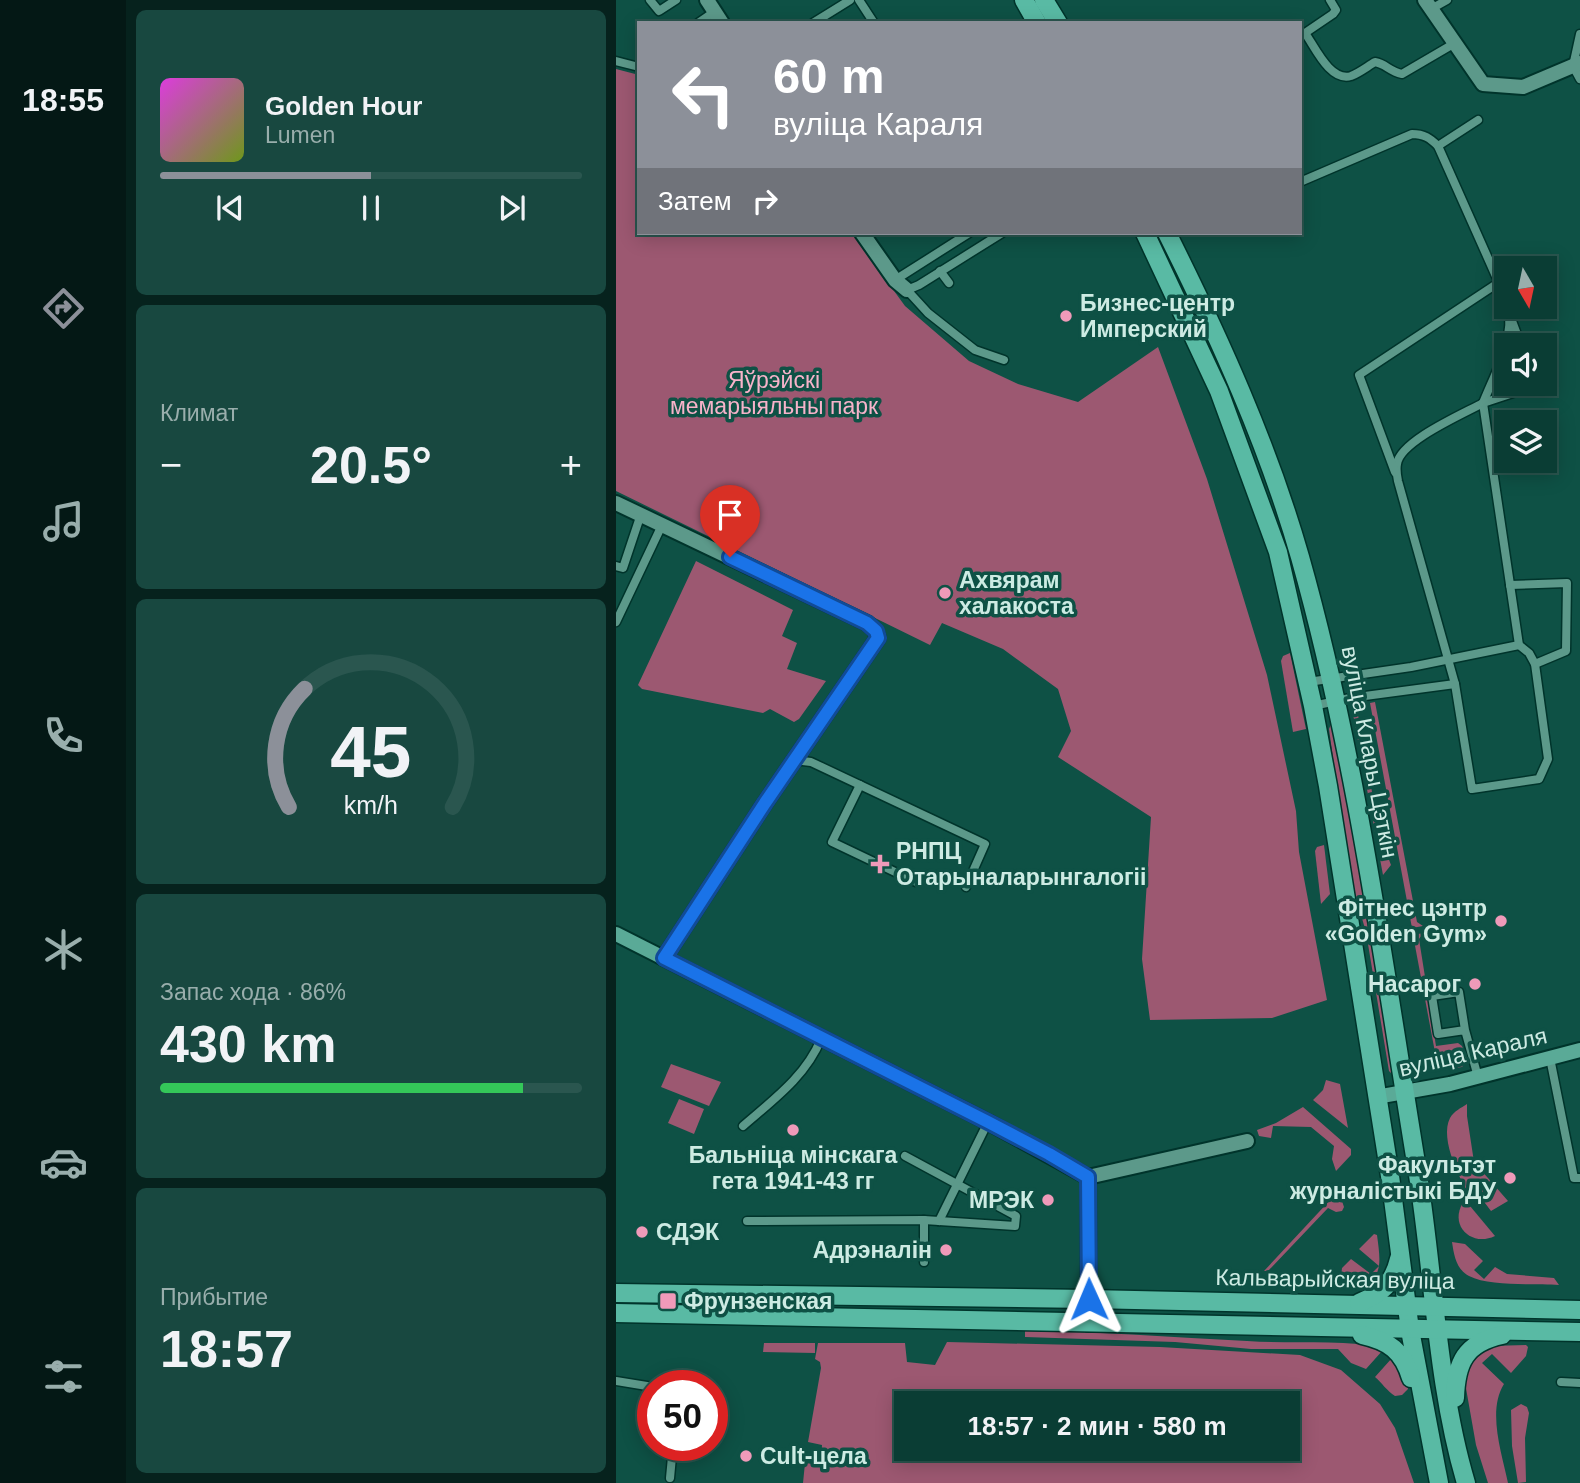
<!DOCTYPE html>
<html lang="ru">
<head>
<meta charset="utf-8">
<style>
  :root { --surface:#0a3d34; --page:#184840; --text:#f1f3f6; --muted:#99aeac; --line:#2a564f; --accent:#8c9099 }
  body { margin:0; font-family:Arial,sans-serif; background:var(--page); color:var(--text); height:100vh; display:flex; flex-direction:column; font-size:26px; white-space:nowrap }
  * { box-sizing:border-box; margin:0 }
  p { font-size:23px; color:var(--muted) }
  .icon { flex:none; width:38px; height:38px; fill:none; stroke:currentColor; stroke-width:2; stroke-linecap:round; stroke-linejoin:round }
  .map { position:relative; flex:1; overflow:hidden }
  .panel { display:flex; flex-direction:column; gap:10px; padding:10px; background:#06221d; width:490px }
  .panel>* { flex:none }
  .guide { position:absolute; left:21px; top:21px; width:665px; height:214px; border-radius:0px; box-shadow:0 4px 18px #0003,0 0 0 2px var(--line); background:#8c9099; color:#fff; overflow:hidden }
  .needle { width:46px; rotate:171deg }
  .buttons { position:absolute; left:878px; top:256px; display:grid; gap:14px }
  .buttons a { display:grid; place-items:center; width:63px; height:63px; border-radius:0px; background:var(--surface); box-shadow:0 4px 18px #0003,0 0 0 2px var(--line); font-size:35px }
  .speed { position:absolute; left:21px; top:1370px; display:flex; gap:14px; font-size:35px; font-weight:700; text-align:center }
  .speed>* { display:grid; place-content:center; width:91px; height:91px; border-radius:50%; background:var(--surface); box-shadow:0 4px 18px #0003,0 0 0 2px var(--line); line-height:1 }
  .speed .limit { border:10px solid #d22; background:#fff; color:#111 }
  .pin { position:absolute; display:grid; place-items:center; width:60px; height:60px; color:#fff; margin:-72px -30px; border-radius:50% 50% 50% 0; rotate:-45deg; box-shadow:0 0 7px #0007 }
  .pin .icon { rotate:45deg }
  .me { position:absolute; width:77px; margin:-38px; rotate:359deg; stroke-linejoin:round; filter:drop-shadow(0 0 5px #0008) }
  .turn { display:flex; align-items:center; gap:24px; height:147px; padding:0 21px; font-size:32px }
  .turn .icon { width:91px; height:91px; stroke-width:2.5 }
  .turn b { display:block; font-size:49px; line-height:60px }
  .then { display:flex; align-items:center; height:66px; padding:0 21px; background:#0003; gap:14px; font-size:26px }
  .big { font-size:52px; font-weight:800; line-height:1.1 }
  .panel .card { flex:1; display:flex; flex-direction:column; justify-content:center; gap:10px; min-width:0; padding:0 24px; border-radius:10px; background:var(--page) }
  .panel .dial { align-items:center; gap:0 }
  .dial svg { height:182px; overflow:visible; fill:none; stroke:var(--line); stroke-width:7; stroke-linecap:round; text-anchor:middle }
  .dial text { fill:var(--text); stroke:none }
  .song { display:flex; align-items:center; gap:21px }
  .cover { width:84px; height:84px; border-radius:10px; background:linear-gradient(135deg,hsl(300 70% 55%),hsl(80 70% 35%)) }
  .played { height:7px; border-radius:4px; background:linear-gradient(90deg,var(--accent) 50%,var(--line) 50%) }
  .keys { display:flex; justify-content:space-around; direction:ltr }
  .heat { display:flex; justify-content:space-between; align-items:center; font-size:38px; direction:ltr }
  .charge { height:10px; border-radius:5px; background:linear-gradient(90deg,#34c759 86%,var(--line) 0) }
  .trip { position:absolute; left:278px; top:1391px; width:406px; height:70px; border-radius:0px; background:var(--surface); box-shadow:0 4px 18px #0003,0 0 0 2px var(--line); font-weight:800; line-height:70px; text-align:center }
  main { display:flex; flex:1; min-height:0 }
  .tabs { display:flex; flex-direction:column; width:126px; justify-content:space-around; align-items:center; background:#041815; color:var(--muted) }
  .tabs .icon { width:49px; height:49px }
  .tabs .on { color:var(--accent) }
  .tabs b { font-size:32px; color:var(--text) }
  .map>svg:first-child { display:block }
</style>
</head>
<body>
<main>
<nav class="tabs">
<b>18:55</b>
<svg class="icon on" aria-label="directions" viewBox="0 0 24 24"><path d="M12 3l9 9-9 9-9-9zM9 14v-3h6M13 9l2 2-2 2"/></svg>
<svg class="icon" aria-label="music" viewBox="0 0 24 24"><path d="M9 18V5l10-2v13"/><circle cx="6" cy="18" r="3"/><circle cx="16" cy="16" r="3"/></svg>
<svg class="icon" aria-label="phone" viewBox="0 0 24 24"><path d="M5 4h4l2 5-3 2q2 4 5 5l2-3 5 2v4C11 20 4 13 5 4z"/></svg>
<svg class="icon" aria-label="climate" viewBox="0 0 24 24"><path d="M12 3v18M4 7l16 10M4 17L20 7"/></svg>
<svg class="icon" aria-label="car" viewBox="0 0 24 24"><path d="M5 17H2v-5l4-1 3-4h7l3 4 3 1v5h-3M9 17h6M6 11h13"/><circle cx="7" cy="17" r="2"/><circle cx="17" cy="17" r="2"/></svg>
<svg class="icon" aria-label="filters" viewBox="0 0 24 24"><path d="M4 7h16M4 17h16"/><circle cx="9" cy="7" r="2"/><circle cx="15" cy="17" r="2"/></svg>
</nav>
<section class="panel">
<div class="card">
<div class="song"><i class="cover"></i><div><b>Golden Hour</b><p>Lumen</p></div></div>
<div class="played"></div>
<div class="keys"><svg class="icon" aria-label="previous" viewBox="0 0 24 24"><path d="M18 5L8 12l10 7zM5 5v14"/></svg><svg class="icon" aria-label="pause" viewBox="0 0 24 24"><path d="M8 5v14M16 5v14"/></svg><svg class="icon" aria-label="next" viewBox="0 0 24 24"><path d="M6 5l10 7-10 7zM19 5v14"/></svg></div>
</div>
<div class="card"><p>Климат</p>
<div class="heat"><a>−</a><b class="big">20.5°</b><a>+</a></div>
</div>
<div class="card dial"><svg viewBox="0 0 100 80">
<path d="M14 69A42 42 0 1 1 86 69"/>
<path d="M14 69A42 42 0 0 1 21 17" stroke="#8c9099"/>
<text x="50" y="56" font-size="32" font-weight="700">45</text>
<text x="50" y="72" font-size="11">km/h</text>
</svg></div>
<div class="card"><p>Запас хода · 86%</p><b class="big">430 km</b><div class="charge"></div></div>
<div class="card"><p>Прибытие</p><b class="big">18:57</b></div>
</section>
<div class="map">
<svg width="964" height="1483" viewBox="0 0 964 1483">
  <rect width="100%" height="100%" fill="#0e5145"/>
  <g fill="#9c5871" fill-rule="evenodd">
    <path d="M0 69 23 75V233H236L289 306 353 361 402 384 462 402 542 347 591 479 651 675 680 811 683 852 711 1000 656 1018 534 1020 526 959 535 817 442 757 455 731 442 689 387 649 326 623 314 645 0 491Z"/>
    <path d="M80 561 177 610 166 636 181 643 171 669 210 681 183 719 178 722 154 709 147 713 26 689 22 685Z"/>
    <path d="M674 653 690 729 677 732 665 661 667 656Z"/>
    <path d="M759 702 801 922 807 926 796 928 754 703Z"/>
    <path d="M740 704 764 836 775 865 767 875 737 714 738 705Z"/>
    <path d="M715 724 720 735 777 1075 773 1071 750 932 733 874 713 729Z"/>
    <path d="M708 845 714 894 705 904 699 851 701 847Z"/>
    <path d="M807 933 803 939 820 1046 842 1043 846 1046 851 1060 846 1067 825 1070 821 1063 797 935Z"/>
    <path d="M55 1064 105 1082 93 1106 45 1087Z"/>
    <path d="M710 1080 724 1084 732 1128 697 1100 707 1090Z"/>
    <path d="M63 1099 88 1109 78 1134 52 1123Z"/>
    <path d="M851 1104V1116L858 1162 892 1201 875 1211 866 1199 857 1200C845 1183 823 1139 834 1118 838 1111 845 1108 851 1104Z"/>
    <path d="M687 1107 735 1149V1155L720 1171 716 1159 718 1146 695 1127 657 1126 655 1138 643 1136 641 1130 660 1123Z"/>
    <path d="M716 1198 726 1201 728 1207 726 1211 720 1212 712 1208 652 1271H648Z"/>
    <path d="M849 1200 879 1236C854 1248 831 1223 849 1200Z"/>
    <path d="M758 1234 761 1235C766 1271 767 1285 724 1285L726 1268 735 1259 755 1274 763 1266 743 1249Z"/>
    <path d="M836 1242 849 1244 867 1261 858 1270 868 1279 879 1267 891 1274 938 1278 943 1285C919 1283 874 1287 853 1276 840 1269 838 1255 836 1242Z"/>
    <path d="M409 1330C483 1332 557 1337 631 1341 677 1344 725 1339 771 1348L789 1376 792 1389 786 1395 779 1396C771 1391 766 1383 759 1377L776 1358 767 1350 750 1369 735 1363 722 1349H635L559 1342 409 1337Z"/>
    <path d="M331 1342 544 1347 684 1355 725 1370 764 1404 779 1428 798 1483H187L189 1463 205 1465 206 1445 192 1442 205 1368 204 1362 199 1359 202 1343H289L291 1362 319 1365ZM290 1404H672V1449H290Z"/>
    <path d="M148 1343H199V1353L147 1352Z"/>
    <path d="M910 1345 912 1347 910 1356 895 1373 876 1354 866 1363 888 1384C871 1411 886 1454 892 1483H872L860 1445 848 1377 856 1359 874 1346Z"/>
    <path d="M905 1404 911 1407 913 1413 909 1438 910 1482 902 1483 896 1446 895 1410Z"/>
  </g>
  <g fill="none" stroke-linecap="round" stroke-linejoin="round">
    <g stroke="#00342b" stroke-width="11">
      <g id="lane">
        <path d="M34 0 43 11 60 0"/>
        <path d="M243 0 258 23"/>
        <path d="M815 9 831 0"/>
        <path d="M82 23 98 12"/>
        <path d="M197 23 234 0"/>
        <path d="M689 33 717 14 720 10 714 0"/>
        <path d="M964 34 957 66 964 79"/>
        <path d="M684 35 689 33C699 47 714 82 735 76 743 73 752 66 759 62 770 64 773 71 786 74L839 43"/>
        <path d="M0 61 23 67"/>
        <path d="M822 146 862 120"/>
        <path d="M684 182 796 134C808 134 814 138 822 146L891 301"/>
        <path d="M386 233 303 285 291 290 312 313 359 350 388 360"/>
        <path d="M324 271 333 283"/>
        <path d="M279 280 353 233"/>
        <path d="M896 321 905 345"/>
        <path d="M867 403 903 645 913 653 919 664 932 759 923 779 856 789 839 684 782 481C781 476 780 469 781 464 784 441 847 414 867 403Z"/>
        <path d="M867 403C879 373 899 339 892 306"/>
        <path d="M867 403 921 385 920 383"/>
        <path d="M779 472 743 375 882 283"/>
        <path d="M0 566 7 568 25 514"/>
        <path d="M894 585 951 583 950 651 919 664"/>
        <path d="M0 622 46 525"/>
        <path d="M692 682 795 667 903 645"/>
        <path d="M697 706 734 698 839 684"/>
        <path d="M178 760 195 762 369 844 350 887"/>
        <path d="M244 785 216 842 300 882"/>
        <path d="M849 1030 822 1034 816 996 843 992 849 1030 862 1077"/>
        <path d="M934 1058 958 1178H964"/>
        <path d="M127 1126C157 1100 190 1076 205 1039"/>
        <path d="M289 1156 400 1216 399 1226 308 1220"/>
        <path d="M131 1221 308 1220V1262"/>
        <path d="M323 1221 372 1122"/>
        <path d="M0 1381 37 1387"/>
        <path d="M945 1382 964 1383"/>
        <path d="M54 1478 57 1446"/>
      </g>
    </g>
    <g stroke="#00342b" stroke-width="18">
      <g id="street">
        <path d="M91 0 106 23"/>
        <path d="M809 0 867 84 907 87 964 63"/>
        <path d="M246 233 279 280 291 290"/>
        <path d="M0 503 251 623 259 630 262 638 149 803 48 958"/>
        <path d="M472 1177 631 1141"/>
      </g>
    </g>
    <g stroke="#00342b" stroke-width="18">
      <g id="secondary">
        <path d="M0 934 372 1122 472 1177 473 1324"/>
        <path d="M760 1097 834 1084 964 1050"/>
      </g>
    </g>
    <g stroke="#00342b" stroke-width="21">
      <g id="primary">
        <path d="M408 0 421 23"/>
        <path d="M428 0 442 23"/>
        <path d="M529 233 603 391 662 552 697 706 712 786 774 1176 794 1330 823 1483"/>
        <path d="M551 233C603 337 652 445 684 557 741 759 768 968 802 1175 818 1276 821 1386 850 1483"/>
        <path d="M0 1293 473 1299 964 1310"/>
        <path d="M743 1303C766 1293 777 1284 783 1259"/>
        <path d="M0 1313 964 1332"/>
        <path d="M746 1335C773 1341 787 1351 795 1378"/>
        <path d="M839 1398C840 1363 849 1343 886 1335"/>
      </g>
    </g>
    <use href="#lane" stroke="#5c998a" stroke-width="8"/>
    <use href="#street" stroke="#5c998a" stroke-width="14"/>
    <use href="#secondary" stroke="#5aaa97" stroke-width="14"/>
    <use href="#primary" stroke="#59baa4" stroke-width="18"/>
  </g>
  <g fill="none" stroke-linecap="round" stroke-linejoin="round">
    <g stroke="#114b97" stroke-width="18">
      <path id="route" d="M114 557 251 623 260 631 262 638 149 803 48 958 372 1122 433 1154 472 1177 473 1299"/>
    </g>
    <use href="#route" stroke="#1a73e8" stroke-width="12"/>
  </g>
  <g fill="#ef9ab9" stroke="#0e5145" stroke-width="2.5">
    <circle cx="450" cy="316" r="7"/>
    <circle cx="329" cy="593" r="7"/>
    <path d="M260.5 853.5h7v7h7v7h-7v7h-7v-7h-7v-7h7z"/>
    <circle cx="885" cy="921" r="7"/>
    <circle cx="859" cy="984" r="7"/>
    <circle cx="177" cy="1130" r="7"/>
    <circle cx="894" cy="1178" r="7"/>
    <circle cx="432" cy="1200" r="7"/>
    <circle cx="26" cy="1232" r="7"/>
    <circle cx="330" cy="1250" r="7"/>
    <rect x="43" y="1292" width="18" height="18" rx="3.5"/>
    <circle cx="130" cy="1456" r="7"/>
  </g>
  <g text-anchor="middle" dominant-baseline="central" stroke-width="7" stroke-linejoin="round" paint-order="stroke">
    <g font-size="23" font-weight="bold" fill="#cdebe3" stroke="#0e5145" text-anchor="start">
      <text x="464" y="303">Бизнес-центр<tspan x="464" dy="26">Имперский</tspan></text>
      <text x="343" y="580">Ахвярам<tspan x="343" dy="26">халакоста</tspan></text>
      <text x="280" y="851">РНПЦ<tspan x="280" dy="26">Отарыналарынгалогіі</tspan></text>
      <text x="871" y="908" text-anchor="end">Фітнес цэнтр<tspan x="871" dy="26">«Golden Gym»</tspan></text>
      <text x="845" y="984" text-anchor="end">Насарог</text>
      <text x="177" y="1155" text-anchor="middle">Бальніца мінскага<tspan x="177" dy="26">гета 1941-43 гг</tspan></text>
      <text x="880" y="1165" text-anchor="end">Факультэт<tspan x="880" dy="26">журналістыкі БДУ</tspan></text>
      <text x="418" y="1200" text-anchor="end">МРЭК</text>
      <text x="40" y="1232">СДЭК</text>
      <text x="316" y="1250" text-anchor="end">Адрэналін</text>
      <text x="68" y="1301">Фрунзенская</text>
      <text x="144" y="1456">Cult-цела</text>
    </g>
    <g font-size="23" fill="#f7b3ca" stroke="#0e5145">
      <text x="158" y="380">Яўрэйскі<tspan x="158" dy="26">мемарыяльны парк</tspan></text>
    </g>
    <g font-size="23" fill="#cdebe3" stroke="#0e5145">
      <text transform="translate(754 752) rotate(79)">вуліца Клары Цэткін</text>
      <text transform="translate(857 1052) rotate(-13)">вуліца Караля</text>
      <text transform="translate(719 1279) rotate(1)">Кальварыйская вуліца</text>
    </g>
  </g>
</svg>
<div class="buttons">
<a><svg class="needle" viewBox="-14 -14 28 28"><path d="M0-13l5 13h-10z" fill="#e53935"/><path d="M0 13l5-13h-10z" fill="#99aeac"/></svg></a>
<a><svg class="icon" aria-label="sound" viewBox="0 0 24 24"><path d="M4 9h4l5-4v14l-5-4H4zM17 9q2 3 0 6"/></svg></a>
<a><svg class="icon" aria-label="layers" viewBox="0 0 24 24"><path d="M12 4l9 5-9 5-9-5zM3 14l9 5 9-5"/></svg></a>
</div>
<div class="speed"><div class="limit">50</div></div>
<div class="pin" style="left:114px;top:557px;background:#d93025"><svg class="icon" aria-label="arrive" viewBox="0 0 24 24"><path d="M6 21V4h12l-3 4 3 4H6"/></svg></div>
<svg class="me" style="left:473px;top:1299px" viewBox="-20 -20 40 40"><path d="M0-17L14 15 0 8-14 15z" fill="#1a73e8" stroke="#fff" stroke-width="4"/></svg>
<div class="trip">18:57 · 2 мин · 580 m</div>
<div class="guide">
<div class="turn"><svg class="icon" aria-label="left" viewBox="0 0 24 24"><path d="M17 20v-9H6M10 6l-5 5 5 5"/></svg><div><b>60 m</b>вуліца Караля</div></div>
<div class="then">Затем<svg class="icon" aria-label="right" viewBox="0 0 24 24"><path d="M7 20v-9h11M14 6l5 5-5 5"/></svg></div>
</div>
</div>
</main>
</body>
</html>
